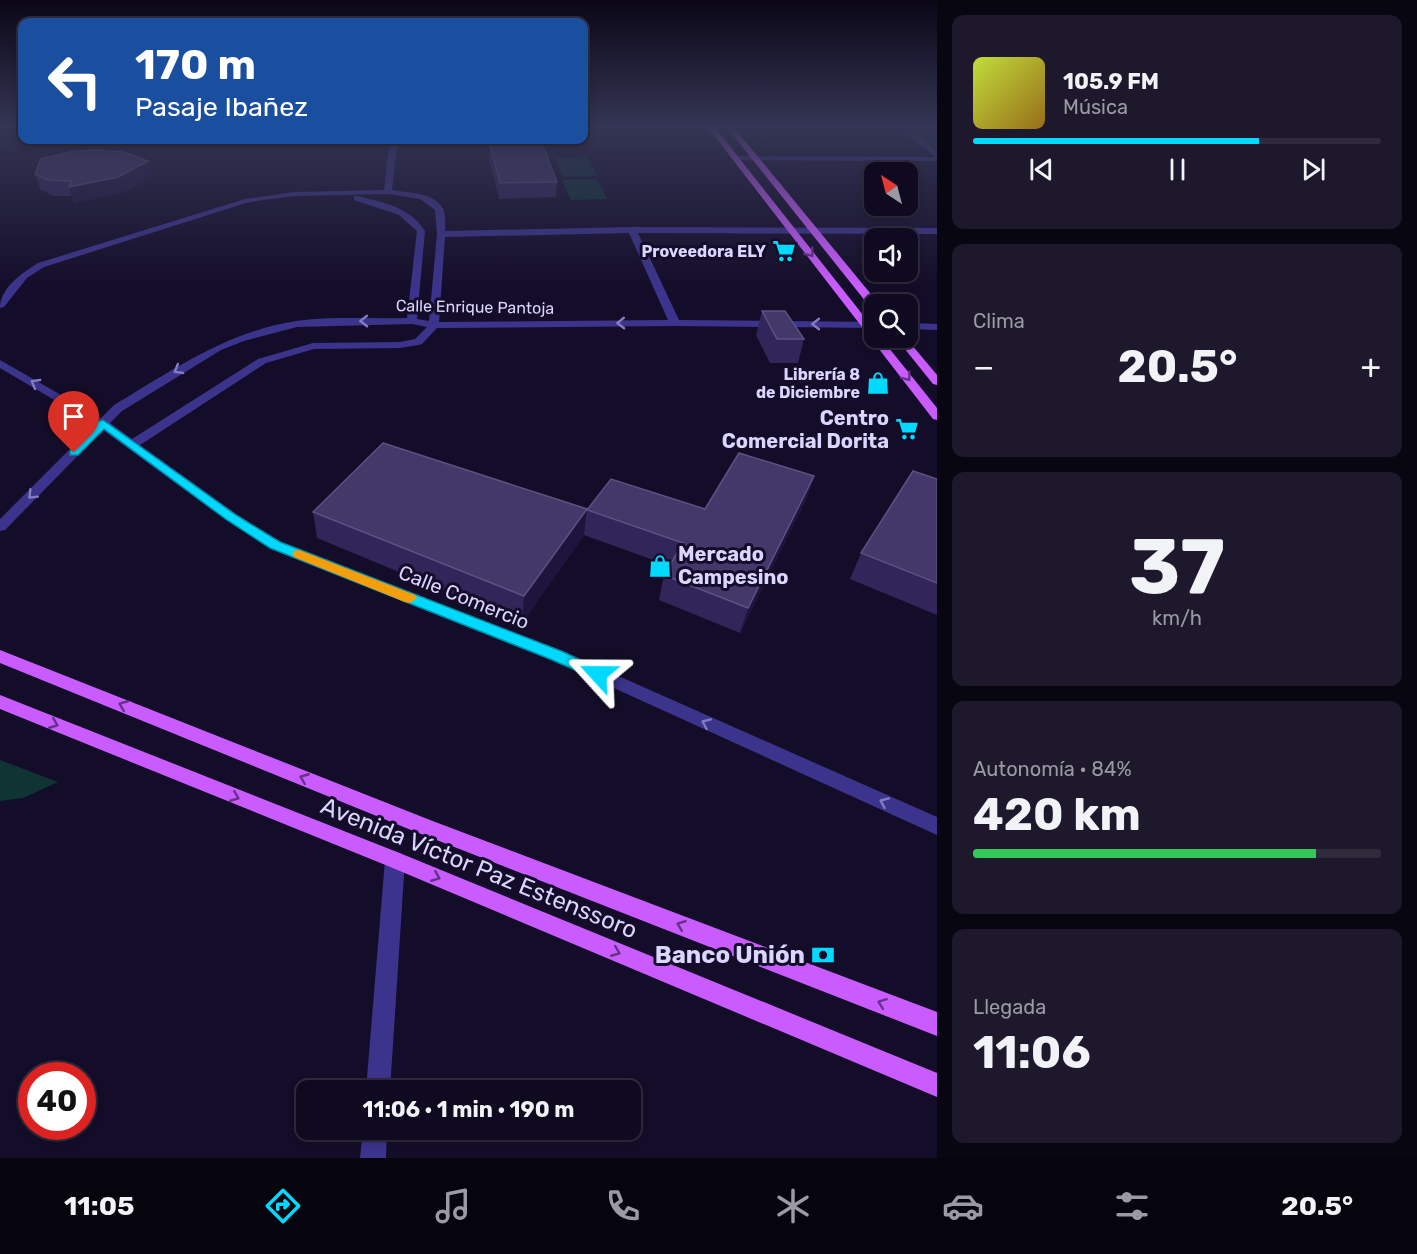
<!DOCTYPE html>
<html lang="es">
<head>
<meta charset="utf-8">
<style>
  :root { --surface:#0f0a1f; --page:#1d182c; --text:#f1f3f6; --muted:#9b9aa4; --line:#2f2b3d; --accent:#01d9ff }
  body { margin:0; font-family:Rubik,sans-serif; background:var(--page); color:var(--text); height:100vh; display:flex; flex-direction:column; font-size:22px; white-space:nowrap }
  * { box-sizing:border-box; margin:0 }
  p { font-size:20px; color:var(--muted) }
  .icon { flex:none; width:33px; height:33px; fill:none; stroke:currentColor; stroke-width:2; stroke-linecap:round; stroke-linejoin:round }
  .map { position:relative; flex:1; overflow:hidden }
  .drawer { display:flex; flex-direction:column; gap:15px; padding:15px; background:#080611; width:480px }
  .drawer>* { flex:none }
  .top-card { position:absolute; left:18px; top:18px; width:570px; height:126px; border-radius:12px; box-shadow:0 3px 9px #0003,0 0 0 2px var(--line); background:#1a4fa0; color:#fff; overflow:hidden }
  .needle { width:39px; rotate:324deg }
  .controls { position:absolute; left:864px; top:162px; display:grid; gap:12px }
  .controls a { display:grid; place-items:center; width:54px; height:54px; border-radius:12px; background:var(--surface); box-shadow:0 3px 9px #0003,0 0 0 2px var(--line); font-size:30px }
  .speed { position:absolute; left:18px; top:1062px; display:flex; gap:12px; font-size:30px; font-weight:700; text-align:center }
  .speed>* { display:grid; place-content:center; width:78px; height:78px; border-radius:50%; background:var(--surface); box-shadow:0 3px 9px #0003,0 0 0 2px var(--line); line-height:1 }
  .speed .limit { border:9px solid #d22; background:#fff; color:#111 }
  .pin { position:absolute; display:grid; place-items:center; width:51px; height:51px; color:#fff; margin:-62px -26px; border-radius:50% 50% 50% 0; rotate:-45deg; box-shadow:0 0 6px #0007 }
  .pin .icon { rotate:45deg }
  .me { position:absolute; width:66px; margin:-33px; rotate:294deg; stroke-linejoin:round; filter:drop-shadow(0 0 4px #0008) }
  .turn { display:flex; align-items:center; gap:21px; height:126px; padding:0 18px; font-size:27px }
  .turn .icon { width:78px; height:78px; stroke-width:2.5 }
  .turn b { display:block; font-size:42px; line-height:51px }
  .big { font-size:45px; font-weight:700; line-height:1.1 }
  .drawer .widget { flex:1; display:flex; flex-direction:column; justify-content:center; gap:9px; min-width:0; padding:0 21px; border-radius:12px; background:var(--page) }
  .drawer .dial { align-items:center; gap:0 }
  .dial b { font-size:78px; line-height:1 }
  .song { display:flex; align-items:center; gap:18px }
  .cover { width:72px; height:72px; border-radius:9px; background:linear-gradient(135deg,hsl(70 70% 55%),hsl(40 70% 35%)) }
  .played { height:6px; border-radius:3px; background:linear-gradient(90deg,var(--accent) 70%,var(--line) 70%) }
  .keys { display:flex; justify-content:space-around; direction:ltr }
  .heat { display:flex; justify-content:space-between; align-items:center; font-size:33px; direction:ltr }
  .charge { height:9px; border-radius:4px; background:linear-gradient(90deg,#34c759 84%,var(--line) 0) }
  .trip { position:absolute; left:296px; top:1080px; width:345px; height:60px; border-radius:12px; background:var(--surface); box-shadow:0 3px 9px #0003,0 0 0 2px var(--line); font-weight:700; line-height:60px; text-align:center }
  .tab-bar { display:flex; height:96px; justify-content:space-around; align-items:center; background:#06040c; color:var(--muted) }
  .tab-bar .icon { width:42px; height:42px }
  .tab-bar .selected { color:var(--accent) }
  .tab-bar b { font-size:27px; color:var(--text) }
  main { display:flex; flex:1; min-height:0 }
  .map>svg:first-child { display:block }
</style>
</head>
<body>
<main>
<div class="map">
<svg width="937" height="1158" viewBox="0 0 937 1158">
  <rect width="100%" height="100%" fill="#140d29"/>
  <g fill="#103334">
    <path d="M906 125H937V149Z"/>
    <path d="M588 157 597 176 563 177 555 158Z"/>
    <path d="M597 179 607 199 571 200 562 180Z"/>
    <path d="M0 760 58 782 23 798 0 801Z"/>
  </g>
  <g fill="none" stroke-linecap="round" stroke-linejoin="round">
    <g fill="#3c348c" fill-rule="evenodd">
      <path d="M897 125H904L937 151V161L736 160 732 158 736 156 935 157Z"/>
      <path d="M390 140H398L392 190C408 193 432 192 442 207 446 213 445 224 445 231L632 227 937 228V234L638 233 679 320 874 322V328L675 326 437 328 422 344 418 345 400 348 314 349 266 363 140 445 236 514 280 542 562 651 937 817V835L550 659 270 548 226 520 103 430 5 530 0 531V519L95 424 0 368V360L101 418 114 405C173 370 226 332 296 321 330 316 373 319 407 318L417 231 399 215 354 200V196H357C383 202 410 207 425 231L417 319 429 321 437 234 435 210 420 199 388 194 294 196 263 200 246 203 44 267 27 278 4 307 0 308C0 288 22 273 38 263L245 199 294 192 384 190ZM629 233 668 320 439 322 445 237ZM412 324 427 327 415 339 400 342 313 343 258 359 132 439 110 423 122 411 221 350 244 341 297 327Z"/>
      <path d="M908 323 937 324V330L908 329Z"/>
      <path d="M395 851 402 854 405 860 390 1090H366L385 860 388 854Z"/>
      <path d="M363 1130H387L386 1158H360Z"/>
    </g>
    <g fill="#ca5cff" fill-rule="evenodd">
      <path d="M706 125H713L874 329V338H881L937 408V420L933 419Z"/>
      <path d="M725 125H732L879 304H874V308L870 307Z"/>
      <path d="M896 338H906L937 375V385L933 384Z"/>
      <path d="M0 650 430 820 937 1012V1036L416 832 0 663Z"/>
      <path d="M0 695 402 854 937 1073V1097L388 866 0 709Z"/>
    </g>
  </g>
  <g fill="#322559">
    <path d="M490 144 557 182 556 197 499 199 489 158Z"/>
    <path d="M35 174 152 176 122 193 74 203 72 196H53L40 189Z"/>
    <path d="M762 311 804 339 798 363H770L756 335Z"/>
    <path d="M814 476 806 500 740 633 659 600 664 575 670 566 584 535 522 623 317 538 313 512 587 509H705Z"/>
    <path d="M937 479V615L850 579 861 553Z"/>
  </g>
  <g fill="#1e143e">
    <path d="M148 161 152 176 122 193 74 203 69 187Z"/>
    <path d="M814 476 806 500 740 633 748 608Z"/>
    <path d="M587 509 584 535 522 623 524 596Z"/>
  </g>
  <g fill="#44386a" stroke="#5c5182" stroke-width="1.5">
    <path d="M542 143 557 182 500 183 490 144Z"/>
    <path d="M97 150 124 152 148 161 118 177 69 187 72 181 48 180 35 174 41 159 74 151Z"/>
    <path d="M762 311H785L804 339H777Z"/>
    <path d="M383 443 587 509 524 596 313 512Z"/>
    <path d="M739 453 814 476 748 608 664 575 683 543 587 510 611 479 705 509Z"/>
    <path d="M913 471 937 479V583L861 553Z"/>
  </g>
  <defs><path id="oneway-chevron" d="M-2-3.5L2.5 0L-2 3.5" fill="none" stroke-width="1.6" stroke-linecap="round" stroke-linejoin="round" transform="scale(1.5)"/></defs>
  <g stroke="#663189">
    <use href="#oneway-chevron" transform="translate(810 253) rotate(52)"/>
    <use href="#oneway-chevron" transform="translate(907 377) rotate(52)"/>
    <use href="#oneway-chevron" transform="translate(123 705) rotate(-158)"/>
    <use href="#oneway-chevron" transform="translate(54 724) rotate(22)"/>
    <use href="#oneway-chevron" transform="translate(304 778) rotate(-158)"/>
    <use href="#oneway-chevron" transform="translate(235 797) rotate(22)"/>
    <use href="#oneway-chevron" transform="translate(436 877) rotate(22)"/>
    <use href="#oneway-chevron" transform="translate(681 925) rotate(-159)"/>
    <use href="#oneway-chevron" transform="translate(616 952) rotate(22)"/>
    <use href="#oneway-chevron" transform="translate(882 1003) rotate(-159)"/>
  </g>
  <g stroke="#847cc0">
    <use href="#oneway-chevron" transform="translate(364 321) rotate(179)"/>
    <use href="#oneway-chevron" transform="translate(621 323) rotate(179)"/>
    <use href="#oneway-chevron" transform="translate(816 324) rotate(-180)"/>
    <use href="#oneway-chevron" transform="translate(178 370) rotate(149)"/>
    <use href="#oneway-chevron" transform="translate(35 383) rotate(-150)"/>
    <use href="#oneway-chevron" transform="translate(32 495) rotate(135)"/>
    <use href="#oneway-chevron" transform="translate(706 723) rotate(-156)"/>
    <use href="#oneway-chevron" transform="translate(884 802) rotate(-156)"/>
  </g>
  <linearGradient id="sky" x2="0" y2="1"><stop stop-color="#0b0717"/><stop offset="0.44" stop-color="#343554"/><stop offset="1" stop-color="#343554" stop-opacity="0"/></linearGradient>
  <rect width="937" height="287" fill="url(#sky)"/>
  <path fill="#01d9ff" stroke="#018da6" stroke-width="1.5" d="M103 420 236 515 280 542 561 651 603 670 606 674 603 678H593L550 659 270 548 227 520 104 429 78 455H70V451L99 421Z"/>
  <path fill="#f59e0b" d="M299 550 415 595 417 598 410 603 405 602 294 557 292 554 294 551Z"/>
  <defs>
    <g id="supermarket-bare" transform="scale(1.8)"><path d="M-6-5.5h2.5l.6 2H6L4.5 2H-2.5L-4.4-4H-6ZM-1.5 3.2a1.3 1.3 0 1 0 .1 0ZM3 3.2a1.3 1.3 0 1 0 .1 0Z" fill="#01d9ff" stroke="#140d29" stroke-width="2.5" paint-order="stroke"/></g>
    <g id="shop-bare" transform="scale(1.8)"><path d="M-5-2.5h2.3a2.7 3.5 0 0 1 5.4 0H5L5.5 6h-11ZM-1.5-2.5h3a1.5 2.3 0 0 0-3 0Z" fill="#01d9ff" stroke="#140d29" stroke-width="2.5" paint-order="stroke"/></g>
    <g id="bank-bare" transform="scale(1.8)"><path d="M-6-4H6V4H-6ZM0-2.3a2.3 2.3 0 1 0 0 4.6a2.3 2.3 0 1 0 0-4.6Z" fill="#01d9ff" stroke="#140d29" stroke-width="2.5" paint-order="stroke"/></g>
  </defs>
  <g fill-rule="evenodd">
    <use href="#supermarket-bare" x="784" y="251"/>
    <use href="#shop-bare" x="878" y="383"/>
    <use href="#supermarket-bare" x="907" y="429"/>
    <use href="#shop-bare" x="660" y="566"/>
    <use href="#bank-bare" x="823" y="955"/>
  </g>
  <g text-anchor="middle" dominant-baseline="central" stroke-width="6" stroke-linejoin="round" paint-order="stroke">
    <g font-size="16" font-weight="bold" fill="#dcd5ff" stroke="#140d29" text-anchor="end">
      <text x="766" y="251">Proveedora ELY</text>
      <text x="860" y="374">Librería 8<tspan x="860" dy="18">de Diciembre</tspan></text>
    </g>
    <g font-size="16" fill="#dcd5ff" stroke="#140d29">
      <text transform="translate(475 307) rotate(1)">Calle Enrique Pantoja</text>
    </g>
    <g font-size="20" font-weight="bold" fill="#dcd5ff" stroke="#140d29" text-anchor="end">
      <text x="889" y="418">Centro<tspan x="889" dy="23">Comercial Dorita</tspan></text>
      <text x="678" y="554" text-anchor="start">Mercado<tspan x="678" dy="23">Campesino</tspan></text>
    </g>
    <g font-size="20" fill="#dcd5ff" stroke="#140d29">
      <text transform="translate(464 597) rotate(22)">Calle Comercio</text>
    </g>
    <g font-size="24" fill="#dcd5ff" stroke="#140d29">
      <text transform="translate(479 868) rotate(22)">Avenida Víctor Paz Estenssoro</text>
    </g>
    <g font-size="24" font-weight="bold" fill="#dcd5ff" stroke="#140d29" text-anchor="end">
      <text x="805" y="955">Banco Unión</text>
    </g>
  </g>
</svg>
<div class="controls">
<a><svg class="needle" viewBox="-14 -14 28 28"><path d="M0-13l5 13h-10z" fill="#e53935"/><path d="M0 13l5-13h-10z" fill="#9b9aa4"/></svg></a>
<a><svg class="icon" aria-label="sound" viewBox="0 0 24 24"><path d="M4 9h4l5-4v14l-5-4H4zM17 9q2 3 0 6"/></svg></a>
<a><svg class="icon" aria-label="search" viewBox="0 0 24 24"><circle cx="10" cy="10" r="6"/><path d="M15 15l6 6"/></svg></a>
</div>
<div class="speed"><div class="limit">40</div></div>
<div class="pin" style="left:74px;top:453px;background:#d93025"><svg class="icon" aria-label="arrive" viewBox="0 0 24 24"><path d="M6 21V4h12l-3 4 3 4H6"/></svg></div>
<svg class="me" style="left:598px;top:674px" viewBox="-20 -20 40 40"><path d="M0-17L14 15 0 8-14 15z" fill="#01d9ff" stroke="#fff" stroke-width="4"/></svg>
<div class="trip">11:06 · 1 min · 190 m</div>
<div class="top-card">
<div class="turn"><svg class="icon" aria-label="left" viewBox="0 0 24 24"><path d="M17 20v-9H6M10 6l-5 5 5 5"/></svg><div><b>170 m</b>Pasaje Ibañez</div></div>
</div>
</div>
<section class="drawer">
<div class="widget">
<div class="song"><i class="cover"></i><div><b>105.9 FM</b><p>Música</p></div></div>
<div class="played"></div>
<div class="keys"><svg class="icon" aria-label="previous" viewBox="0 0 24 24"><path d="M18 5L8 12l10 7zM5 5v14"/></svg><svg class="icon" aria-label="pause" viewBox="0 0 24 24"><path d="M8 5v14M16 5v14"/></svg><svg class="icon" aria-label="next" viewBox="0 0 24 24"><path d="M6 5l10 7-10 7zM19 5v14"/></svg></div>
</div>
<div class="widget"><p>Clima</p>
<div class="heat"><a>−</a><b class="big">20.5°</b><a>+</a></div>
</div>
<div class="widget dial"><b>37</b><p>km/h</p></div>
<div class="widget"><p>Autonomía · 84%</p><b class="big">420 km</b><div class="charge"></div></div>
<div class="widget"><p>Llegada</p><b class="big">11:06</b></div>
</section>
</main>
<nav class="tab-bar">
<b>11:05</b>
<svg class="icon selected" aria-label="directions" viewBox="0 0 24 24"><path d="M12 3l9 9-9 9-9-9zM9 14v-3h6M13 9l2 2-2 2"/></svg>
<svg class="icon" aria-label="music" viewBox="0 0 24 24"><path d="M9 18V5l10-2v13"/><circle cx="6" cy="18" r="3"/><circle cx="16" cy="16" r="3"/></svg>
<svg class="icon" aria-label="phone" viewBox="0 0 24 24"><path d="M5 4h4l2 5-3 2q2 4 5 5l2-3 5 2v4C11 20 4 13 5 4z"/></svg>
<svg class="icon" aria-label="climate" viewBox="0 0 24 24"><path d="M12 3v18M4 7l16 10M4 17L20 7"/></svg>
<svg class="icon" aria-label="car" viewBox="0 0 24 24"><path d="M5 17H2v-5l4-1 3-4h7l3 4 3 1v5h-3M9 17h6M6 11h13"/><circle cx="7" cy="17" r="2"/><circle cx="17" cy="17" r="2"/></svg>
<svg class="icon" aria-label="filters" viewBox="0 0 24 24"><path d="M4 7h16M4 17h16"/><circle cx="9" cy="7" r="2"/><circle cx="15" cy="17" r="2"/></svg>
<b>20.5°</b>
</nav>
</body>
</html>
